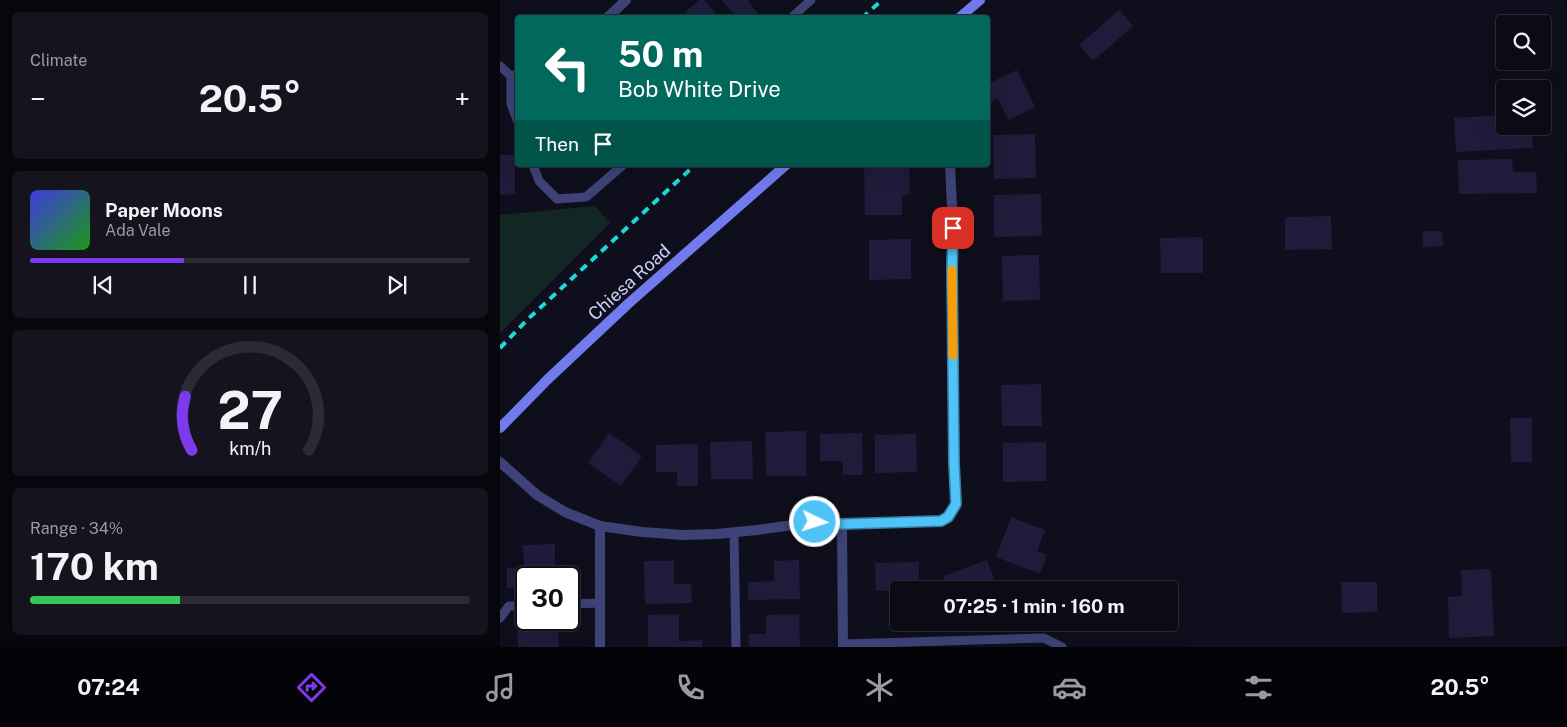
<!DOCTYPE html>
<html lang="en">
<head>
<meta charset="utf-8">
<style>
  :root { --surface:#0b0a15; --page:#14131e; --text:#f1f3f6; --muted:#9a9aa0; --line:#2b2b34; --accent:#7c3aed }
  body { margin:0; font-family:"Public Sans",sans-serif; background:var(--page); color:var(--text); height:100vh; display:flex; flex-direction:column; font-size:19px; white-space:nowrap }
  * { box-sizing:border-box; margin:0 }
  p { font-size:16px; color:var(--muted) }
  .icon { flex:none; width:28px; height:28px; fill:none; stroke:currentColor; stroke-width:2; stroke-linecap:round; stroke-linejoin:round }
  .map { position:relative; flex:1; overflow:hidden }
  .side { display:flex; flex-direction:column; gap:12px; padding:12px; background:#06060c; width:500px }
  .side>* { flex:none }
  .banner { position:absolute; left:15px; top:15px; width:475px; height:152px; border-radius:5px; box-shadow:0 5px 20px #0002,0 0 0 1px var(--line); background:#00695c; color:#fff; overflow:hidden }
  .tools { position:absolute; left:996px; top:15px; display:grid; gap:10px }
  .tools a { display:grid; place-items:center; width:55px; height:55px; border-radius:5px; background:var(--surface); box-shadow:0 5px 20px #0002,0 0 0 1px var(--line); font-size:25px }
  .speed { position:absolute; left:15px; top:566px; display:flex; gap:10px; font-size:25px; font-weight:700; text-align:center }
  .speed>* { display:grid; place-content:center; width:65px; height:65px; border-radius:50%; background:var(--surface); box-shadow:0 5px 20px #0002,0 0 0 1px var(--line); line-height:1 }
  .speed .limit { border:2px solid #111; border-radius:8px; background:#fff; color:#111 }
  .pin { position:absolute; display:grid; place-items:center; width:42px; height:42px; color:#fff; margin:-21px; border-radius:10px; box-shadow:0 2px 8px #0006 }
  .me { position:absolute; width:55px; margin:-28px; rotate:94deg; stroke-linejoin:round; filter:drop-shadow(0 0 4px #0008) }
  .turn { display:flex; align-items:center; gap:18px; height:105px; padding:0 20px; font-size:22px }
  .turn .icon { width:65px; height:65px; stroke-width:2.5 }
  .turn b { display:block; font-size:35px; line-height:42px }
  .then { display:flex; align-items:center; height:48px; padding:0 20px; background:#0003; gap:10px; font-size:19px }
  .big { font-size:38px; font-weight:700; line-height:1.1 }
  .side .card { flex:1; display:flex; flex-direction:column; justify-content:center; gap:8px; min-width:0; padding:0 18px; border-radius:8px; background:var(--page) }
  .side .dial { align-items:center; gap:0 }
  .dial svg { height:130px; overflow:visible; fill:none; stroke:var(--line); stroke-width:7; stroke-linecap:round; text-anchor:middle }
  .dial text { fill:var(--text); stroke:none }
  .song { display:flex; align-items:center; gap:15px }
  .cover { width:60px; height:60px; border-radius:8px; background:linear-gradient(135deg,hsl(240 70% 55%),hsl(120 70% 35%)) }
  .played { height:5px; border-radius:2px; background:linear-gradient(90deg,var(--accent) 35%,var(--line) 35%) }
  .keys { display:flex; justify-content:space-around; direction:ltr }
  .heat { display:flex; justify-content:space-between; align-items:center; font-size:28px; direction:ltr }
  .charge { height:8px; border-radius:4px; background:linear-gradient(90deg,#34c759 34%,var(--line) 0) }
  .trip { position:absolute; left:390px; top:581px; width:288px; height:50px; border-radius:5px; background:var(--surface); box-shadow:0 5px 20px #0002,0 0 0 1px var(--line); font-weight:700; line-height:50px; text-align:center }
  .dock { display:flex; height:80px; justify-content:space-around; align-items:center; background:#040408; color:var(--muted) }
  .dock .icon { width:35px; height:35px }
  .dock .on { color:var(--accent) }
  .dock b { font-size:22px; color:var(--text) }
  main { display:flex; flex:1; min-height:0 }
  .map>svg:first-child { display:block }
</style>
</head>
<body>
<main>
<section class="side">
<div class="card"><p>Climate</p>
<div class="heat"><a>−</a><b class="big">20.5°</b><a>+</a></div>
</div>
<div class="card">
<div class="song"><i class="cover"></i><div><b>Paper Moons</b><p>Ada Vale</p></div></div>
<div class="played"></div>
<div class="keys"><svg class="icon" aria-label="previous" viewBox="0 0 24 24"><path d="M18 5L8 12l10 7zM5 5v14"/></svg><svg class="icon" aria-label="pause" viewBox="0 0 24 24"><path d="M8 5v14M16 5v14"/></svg><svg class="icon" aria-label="next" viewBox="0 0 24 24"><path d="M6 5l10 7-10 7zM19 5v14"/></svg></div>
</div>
<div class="card dial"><svg viewBox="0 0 100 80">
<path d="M14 69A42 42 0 1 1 86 69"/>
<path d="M14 69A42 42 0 0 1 10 36" stroke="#7c3aed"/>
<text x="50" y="56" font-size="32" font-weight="700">27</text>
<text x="50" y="72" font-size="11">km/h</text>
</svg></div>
<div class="card"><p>Range · 34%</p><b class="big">170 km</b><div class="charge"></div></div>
</section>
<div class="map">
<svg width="1067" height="647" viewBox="0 0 1067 647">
  <rect width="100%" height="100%" fill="#0f0e1c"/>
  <path fill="#122623" d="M95 206 110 223 0 333V215Z"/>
  <g fill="#1f1c3b">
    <path d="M199 0H204L218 16 179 18Z"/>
    <path d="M222 0H249L248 1 258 13 253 18H237Z"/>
    <path d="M619 10 633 26 593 61 579 45Z"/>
    <path d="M517 70 535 107 508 120 498 99 488 104V84Z"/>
    <path d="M1005 115V126H1009V129L1032 127 1033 148 956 152 954 118Z"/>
    <path d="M535 134 536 178 494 179 493 135Z"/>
    <path d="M0 155H15V194L0 195Z"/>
    <path d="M1012 159 1013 172H1036L1037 193 959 194 958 160Z"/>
    <path d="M409 165 410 194 402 195V215H365L364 166Z"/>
    <path d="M541 194 542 236 494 237V195Z"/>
    <path d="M831 216 832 249 785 250V217Z"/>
    <path d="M922 231H942L943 246 923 247Z"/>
    <path d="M703 237V273H661L660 238Z"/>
    <path d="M411 239V279L369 280V240Z"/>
    <path d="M539 255 540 300 503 301 502 256Z"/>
    <path d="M541 384 542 426H502L501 385Z"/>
    <path d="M1010 418H1032V462H1011Z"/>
    <path d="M306 431V476H266L265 432Z"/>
    <path d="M109 433 142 456 121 486 88 463Z"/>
    <path d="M362 433 363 475H343V461H320V434Z"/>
    <path d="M416 434 417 472 375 473V435Z"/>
    <path d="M252 441 253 479H211L210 442Z"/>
    <path d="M546 442V481L503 482V443Z"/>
    <path d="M198 444V486H177V472H156V445Z"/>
    <path d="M511 517 545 530 537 551 547 555 540 574 496 557Z"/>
    <path d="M55 544V578H26V587L7 588V568L24 567 23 545Z"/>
    <path d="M299 560 300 599 248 600V582L274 581V561Z"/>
    <path d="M487 560 498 590H447L443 576Z"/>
    <path d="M144 561H174V584H191L192 603 145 604Z"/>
    <path d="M419 562V590L376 591 375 563Z"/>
    <path d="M991 569 994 636 949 638 948 597 962 596 961 570Z"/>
    <path d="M841 582H877V612L842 613Z"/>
    <path d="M179 614V641L202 640V647H148V615Z"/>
    <path d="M299 614 300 647H249V634H266V615Z"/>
    <path d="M58 625 59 647H18L17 626Z"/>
  </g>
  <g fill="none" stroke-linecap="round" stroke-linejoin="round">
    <g stroke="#3e4276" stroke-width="9">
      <path d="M291 18 311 0"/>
      <path d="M0 66 11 76V104L18 122"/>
      <path d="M33 165 39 181 57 199 86 197 123 165"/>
      <path d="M234 533 236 647"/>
      <path d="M69 604 100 603"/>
      <path d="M0 618 9 606H26"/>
      <path d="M343 644 544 638 562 647"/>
    </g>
    <g stroke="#3e4276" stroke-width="10">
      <path d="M107 18 126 0"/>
      <path d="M11 76 18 75"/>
      <path d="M0 462 37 495 65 512 100 526 142 532 184 535 217 534 257 530 315 522 342 524 441 521 448 517 456 504 454 463 452 270 453 228 450 165"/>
      <path d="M342 524 343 647"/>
      <path d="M100 526V647"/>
    </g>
    <g stroke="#717bee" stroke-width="10">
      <path d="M459 18 480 0"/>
      <path d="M0 428 48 379 129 303 286 165"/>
    </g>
    <g stroke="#1adad9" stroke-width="4" stroke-dasharray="8 6" stroke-linecap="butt">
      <path d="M362 18 382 0"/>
      <path d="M0 348 28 319 195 165"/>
    </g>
  </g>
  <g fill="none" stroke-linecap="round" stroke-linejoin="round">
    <g stroke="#337fa1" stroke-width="12">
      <path id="route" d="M315 522 342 524 441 521 448 517 456 504 454 463 452 270 453 228"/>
    </g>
    <use href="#route" stroke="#4fc3f7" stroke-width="9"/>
    <path stroke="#f59e0b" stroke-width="9" d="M452 270 453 355"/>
  </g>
  <g text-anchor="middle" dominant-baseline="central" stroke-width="5" stroke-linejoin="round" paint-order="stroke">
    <g font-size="18" fill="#cfcff9" stroke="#0f0e1c">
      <text transform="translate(129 282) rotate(-42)">Chiesa Road</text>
    </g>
  </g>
</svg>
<div class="tools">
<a><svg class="icon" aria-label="search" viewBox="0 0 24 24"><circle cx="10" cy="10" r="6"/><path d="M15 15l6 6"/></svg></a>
<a><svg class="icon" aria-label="layers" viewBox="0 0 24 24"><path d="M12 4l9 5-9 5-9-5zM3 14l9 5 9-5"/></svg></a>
</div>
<div class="speed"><div class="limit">30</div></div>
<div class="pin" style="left:453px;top:228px;background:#d93025"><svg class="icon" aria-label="arrive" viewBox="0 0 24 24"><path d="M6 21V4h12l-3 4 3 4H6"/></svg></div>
<svg class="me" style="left:315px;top:522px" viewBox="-20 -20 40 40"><circle r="17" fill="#4fc3f7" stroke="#fff" stroke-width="3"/><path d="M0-11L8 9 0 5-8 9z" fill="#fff"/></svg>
<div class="trip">07:25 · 1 min · 160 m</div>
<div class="banner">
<div class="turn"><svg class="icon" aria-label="left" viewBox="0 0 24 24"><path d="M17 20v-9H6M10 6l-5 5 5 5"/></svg><div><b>50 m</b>Bob White Drive</div></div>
<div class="then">Then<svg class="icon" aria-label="arrive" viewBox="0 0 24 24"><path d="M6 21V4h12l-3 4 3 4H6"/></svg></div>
</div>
</div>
</main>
<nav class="dock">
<b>07:24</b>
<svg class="icon on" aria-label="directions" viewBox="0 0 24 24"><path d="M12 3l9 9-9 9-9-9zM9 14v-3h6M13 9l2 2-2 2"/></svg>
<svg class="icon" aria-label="music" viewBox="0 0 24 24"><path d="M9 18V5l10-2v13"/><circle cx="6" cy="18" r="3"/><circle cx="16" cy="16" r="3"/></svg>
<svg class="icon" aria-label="phone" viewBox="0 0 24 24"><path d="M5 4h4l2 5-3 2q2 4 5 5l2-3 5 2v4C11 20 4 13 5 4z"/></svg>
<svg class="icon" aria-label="climate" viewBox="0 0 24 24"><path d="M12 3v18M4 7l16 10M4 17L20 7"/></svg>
<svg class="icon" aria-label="car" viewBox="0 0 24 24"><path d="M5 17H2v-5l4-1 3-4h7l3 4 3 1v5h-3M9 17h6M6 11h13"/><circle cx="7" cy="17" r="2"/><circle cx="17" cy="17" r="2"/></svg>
<svg class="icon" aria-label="filters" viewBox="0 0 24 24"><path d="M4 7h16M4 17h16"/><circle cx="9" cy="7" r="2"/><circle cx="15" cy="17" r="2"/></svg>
<b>20.5°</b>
</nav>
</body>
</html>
